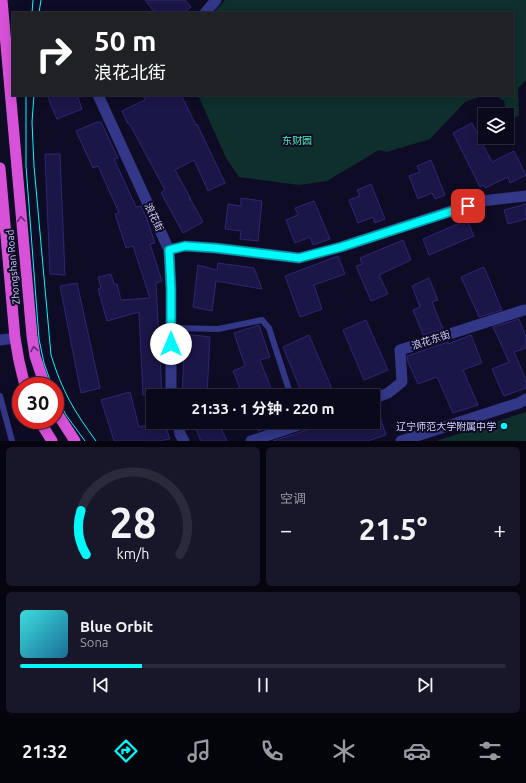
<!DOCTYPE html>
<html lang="zh">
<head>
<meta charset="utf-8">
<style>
  :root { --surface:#0a091c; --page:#181729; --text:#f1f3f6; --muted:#999aa3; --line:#2a2a3b; --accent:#00fafb }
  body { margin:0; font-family:Ubuntu,"Noto Sans SC",sans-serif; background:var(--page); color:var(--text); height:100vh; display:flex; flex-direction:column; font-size:15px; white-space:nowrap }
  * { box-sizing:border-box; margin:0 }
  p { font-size:13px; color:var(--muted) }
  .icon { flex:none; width:22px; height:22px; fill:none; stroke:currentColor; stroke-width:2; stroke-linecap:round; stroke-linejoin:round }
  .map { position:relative; height:441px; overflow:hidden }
  .side { display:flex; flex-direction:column; gap:6px; padding:6px; background:#06050f; flex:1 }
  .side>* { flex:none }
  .banner { position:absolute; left:12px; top:12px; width:502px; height:84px; border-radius:0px; box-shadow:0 2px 10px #0003,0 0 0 1px var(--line); background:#202124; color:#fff; overflow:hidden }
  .fabs { position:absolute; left:478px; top:108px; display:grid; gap:8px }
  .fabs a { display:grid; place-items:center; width:36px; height:36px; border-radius:0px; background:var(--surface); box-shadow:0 2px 10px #0003,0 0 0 1px var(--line); font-size:20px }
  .speed { position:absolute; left:12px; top:377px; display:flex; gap:8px; font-size:20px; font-weight:700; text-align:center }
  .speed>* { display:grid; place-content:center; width:52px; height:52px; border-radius:50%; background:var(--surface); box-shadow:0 2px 10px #0003,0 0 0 1px var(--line); line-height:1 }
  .speed .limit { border:6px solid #d22; background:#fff; color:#111 }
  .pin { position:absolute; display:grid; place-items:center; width:34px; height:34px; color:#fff; margin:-17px; border-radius:8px; box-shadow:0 2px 6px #0006 }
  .me { position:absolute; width:44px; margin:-22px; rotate:0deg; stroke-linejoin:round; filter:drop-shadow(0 0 3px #0008) }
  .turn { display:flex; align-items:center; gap:14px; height:84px; padding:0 16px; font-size:18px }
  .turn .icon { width:52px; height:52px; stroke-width:2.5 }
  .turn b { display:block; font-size:28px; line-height:34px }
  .big { font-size:30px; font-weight:700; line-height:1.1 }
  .side .widget { flex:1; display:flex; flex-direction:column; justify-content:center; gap:6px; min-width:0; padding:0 14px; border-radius:6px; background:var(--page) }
  .side .dial { align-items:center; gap:0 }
  .dial svg { height:104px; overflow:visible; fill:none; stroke:var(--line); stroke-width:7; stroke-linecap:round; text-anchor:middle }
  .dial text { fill:var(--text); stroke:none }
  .song { display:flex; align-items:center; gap:12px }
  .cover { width:48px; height:48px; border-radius:6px; background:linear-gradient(135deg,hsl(180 70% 55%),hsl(200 70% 35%)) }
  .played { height:4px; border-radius:2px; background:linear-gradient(90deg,var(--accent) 25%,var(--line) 25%) }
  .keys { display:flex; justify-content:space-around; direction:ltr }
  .heat { display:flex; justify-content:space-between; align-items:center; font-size:22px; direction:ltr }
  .side .tiles { flex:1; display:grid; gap:6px; grid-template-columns:1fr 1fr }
  .widget:last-child { grid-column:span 2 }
  .trip { position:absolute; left:146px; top:389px; width:234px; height:40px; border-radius:0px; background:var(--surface); box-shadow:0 2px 10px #0003,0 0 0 1px var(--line); font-weight:700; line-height:40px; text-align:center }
  .dock { display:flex; height:64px; justify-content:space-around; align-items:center; background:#04040b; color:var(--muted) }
  .dock .icon { width:28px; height:28px }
  .dock .active { color:var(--accent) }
  .dock b { font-size:18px; color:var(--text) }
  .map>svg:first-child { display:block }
</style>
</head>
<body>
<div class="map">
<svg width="526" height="441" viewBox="0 0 526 441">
  <rect width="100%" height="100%" fill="#0e0c25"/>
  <g fill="#0e2f2b">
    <path d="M225 0H526V80L518 88 519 115 509 122 504 101 495 95H513V13H213Z"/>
    <path d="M198 95H485L465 102 430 139 387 152 379 150 327 181 299 185 239 177 226 158Z"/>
    <path d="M526 412V441H436Z"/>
  </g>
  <g fill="#1b1648" stroke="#2e2676">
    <path d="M145 0H185L191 7 183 13H155Z"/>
    <path d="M47 95H77L82 109 57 119Z"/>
    <path d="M143 95H181L196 125 197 124 225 183 208 191 194 160 175 170 191 199 189 200H191L203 222 183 233 161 193 165 190 129 123 128 124 122 111 145 100Z"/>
    <path d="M97 122H101L118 158 114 159 136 207 141 206 147 219 155 243 150 244 162 281 156 283 162 394 143 395 139 312 107 321 98 289 101 288 98 277 111 274 114 284H117L121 300 150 298 133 246 126 248 115 214 119 213 98 166 93 168 76 131Z"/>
    <path d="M472 123 492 162 514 151 526 175 510 183 508 177 485 188 483 185 480 187 453 133Z"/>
    <path d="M45 154H60L65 275 50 274Z"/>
    <path d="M431 160 445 195 435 199 432 193 418 199 409 176 420 172 417 166Z"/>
    <path d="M371 184 385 219 375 223 373 217 358 223 349 200 360 196 357 190Z"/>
    <path d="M241 198 262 201 258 241 240 239 241 231 225 229 228 204 241 206Z"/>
    <path d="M314 201 330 239 313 245 310 237 295 243 286 220 298 215 295 208Z"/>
    <path d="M526 204V219L508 224 504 210Z"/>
    <path d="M467 220 474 236 429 255 423 239Z"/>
    <path d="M403 240 411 260 379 275 388 294 371 301 356 266 362 264 360 258Z"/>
    <path d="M338 256 345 274 314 285 322 309 300 317 285 276Z"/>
    <path d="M218 263 254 268 262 289 216 281 212 311 193 307 198 265 217 270Z"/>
    <path d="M484 267 502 310 479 317 461 277Z"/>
    <path d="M429 278 438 300 432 302 443 329 423 335 413 310 420 307 412 286Z"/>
    <path d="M77 283 100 388 81 393 60 286Z"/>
    <path d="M519 319 526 337V348L514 352 526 380V388L504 396 492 369 509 362 493 327Z"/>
    <path d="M366 320 388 370 364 380 343 330Z"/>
    <path d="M259 325 270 357 260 360 274 396H243L233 371 245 366 234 333Z"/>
    <path d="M185 334 210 337 207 396H182Z"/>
    <path d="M309 335 335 396H303L283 347Z"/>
    <path d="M471 335 482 363 463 370 478 405 453 413 437 377 418 384 408 362 407 356 448 342V344Z"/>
    <path d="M130 392 139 427 164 422 170 439 159 441H114L101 400Z"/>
    <path d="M376 405 386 435 368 441H273L310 429 314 426 324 422H373V406Z"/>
    <path d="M193 422H218L227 441H201Z"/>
    <path d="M254 422H284V423L258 431Z"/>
  </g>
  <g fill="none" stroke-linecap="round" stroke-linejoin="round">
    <g stroke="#323788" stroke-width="6">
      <path d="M171 328 218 329 262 320 269 328 291 396"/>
      <path d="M0 396 12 441"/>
    </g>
    <g stroke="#323788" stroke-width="11">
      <path d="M205 13 216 0"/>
      <path d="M98 95 169 250 171 289V391L172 396"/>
      <path d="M169 250 185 246 215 248 299 258 341 247 482 201 526 196"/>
      <path d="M0 340 15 338"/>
      <path d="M373 399 388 393 402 382 400 350 524 310"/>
      <path d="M178 422 180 434 184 441"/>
      <path d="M251 441 308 422"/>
      <path d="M401 441 519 403 526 399"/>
    </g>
    <g stroke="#d851d9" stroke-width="11">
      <path d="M2 0 32 336 35 356 45 386"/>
      <path d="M0 168 15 338 19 361 25 386"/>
      <path d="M55 410 75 441"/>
      <path d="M39 420 52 441"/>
    </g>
    <g stroke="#00fafb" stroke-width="1">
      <path d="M32 13 33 0"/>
      <path d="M39 13 41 0"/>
      <path d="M26 95V166L39 339 44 363 52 386"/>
      <path d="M34 95 32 122 34 166 51 355C62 391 74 411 96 441"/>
      <path d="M55 394 66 415 85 441"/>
    </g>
  </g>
  <defs><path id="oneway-chevron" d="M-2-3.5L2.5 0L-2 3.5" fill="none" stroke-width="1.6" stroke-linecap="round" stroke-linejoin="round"/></defs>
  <g stroke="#692b76">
    <use href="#oneway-chevron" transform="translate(21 219) rotate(-95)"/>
    <use href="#oneway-chevron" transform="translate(34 349) rotate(-100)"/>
  </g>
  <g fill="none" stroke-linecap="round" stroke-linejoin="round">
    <g stroke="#00a2a3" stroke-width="10">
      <path id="route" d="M171 344V289L169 250 185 246 215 248 299 258 341 247 468 206"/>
    </g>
    <use href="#route" stroke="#00fafb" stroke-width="7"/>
  </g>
  <circle fill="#00fafb" stroke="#0e0c25" stroke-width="1.5" cx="504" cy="426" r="4"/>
  <g text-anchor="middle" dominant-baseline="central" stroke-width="4" stroke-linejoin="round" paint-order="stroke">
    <g font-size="10" fill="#50ebb5" stroke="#0e0c25">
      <text x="297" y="140">东财园</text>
    </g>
    <g font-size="10" fill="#d1d0ff" stroke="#0e0c25">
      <text transform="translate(154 217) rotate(65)">浪花街</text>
      <text transform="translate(13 267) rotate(-95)">Zhongshan Road</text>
      <text transform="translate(431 340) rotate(-18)">浪花东街</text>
    </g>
    <g font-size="10" fill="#d1d0ff" stroke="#0e0c25" text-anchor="end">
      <text x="496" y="426">辽宁师范大学附属中学</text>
    </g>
  </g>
</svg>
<div class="fabs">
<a><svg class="icon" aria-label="layers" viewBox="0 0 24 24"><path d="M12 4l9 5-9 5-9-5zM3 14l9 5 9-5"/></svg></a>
</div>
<div class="speed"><div class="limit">30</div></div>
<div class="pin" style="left:468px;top:206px;background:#d93025"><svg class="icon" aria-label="arrive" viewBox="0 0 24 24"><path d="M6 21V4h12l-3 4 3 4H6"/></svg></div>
<svg class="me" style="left:171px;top:344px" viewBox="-20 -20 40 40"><circle r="19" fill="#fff"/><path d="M0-13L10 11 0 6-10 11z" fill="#00fafb"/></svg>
<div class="trip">21:33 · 1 分钟 · 220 m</div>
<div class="banner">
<div class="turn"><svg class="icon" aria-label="right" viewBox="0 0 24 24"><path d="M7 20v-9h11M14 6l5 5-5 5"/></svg><div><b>50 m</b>浪花北街</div></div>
</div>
</div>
<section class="side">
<div class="tiles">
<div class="widget dial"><svg viewBox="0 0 100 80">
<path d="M14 69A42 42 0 1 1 86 69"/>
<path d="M14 69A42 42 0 0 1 10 35" stroke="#00fafb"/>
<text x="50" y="56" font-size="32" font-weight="700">28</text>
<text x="50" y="72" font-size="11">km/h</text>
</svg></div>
<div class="widget"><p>空调</p>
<div class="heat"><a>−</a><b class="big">21.5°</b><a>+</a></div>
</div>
<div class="widget">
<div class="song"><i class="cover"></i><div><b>Blue Orbit</b><p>Sona</p></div></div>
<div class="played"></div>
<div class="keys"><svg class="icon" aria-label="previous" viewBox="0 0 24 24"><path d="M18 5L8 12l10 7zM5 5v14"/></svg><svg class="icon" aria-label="pause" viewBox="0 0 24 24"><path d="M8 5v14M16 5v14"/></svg><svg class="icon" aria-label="next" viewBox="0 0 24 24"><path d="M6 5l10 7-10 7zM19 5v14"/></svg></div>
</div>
</div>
</section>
<nav class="dock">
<b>21:32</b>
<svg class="icon active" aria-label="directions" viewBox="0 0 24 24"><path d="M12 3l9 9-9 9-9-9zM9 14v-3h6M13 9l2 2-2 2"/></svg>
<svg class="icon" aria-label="music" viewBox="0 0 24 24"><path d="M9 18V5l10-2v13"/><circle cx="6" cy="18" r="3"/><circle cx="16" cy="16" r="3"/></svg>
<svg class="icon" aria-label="phone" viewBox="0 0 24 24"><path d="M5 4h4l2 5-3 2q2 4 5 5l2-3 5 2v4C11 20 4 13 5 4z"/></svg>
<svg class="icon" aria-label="climate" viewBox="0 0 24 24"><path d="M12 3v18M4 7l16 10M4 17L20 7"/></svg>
<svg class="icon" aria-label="car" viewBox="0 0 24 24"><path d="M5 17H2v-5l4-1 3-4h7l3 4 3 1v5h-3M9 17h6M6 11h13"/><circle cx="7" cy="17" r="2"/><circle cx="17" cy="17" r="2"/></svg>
<svg class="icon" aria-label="filters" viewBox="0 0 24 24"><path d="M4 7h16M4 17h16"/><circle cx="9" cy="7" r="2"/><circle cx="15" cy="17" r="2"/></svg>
</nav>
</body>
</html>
